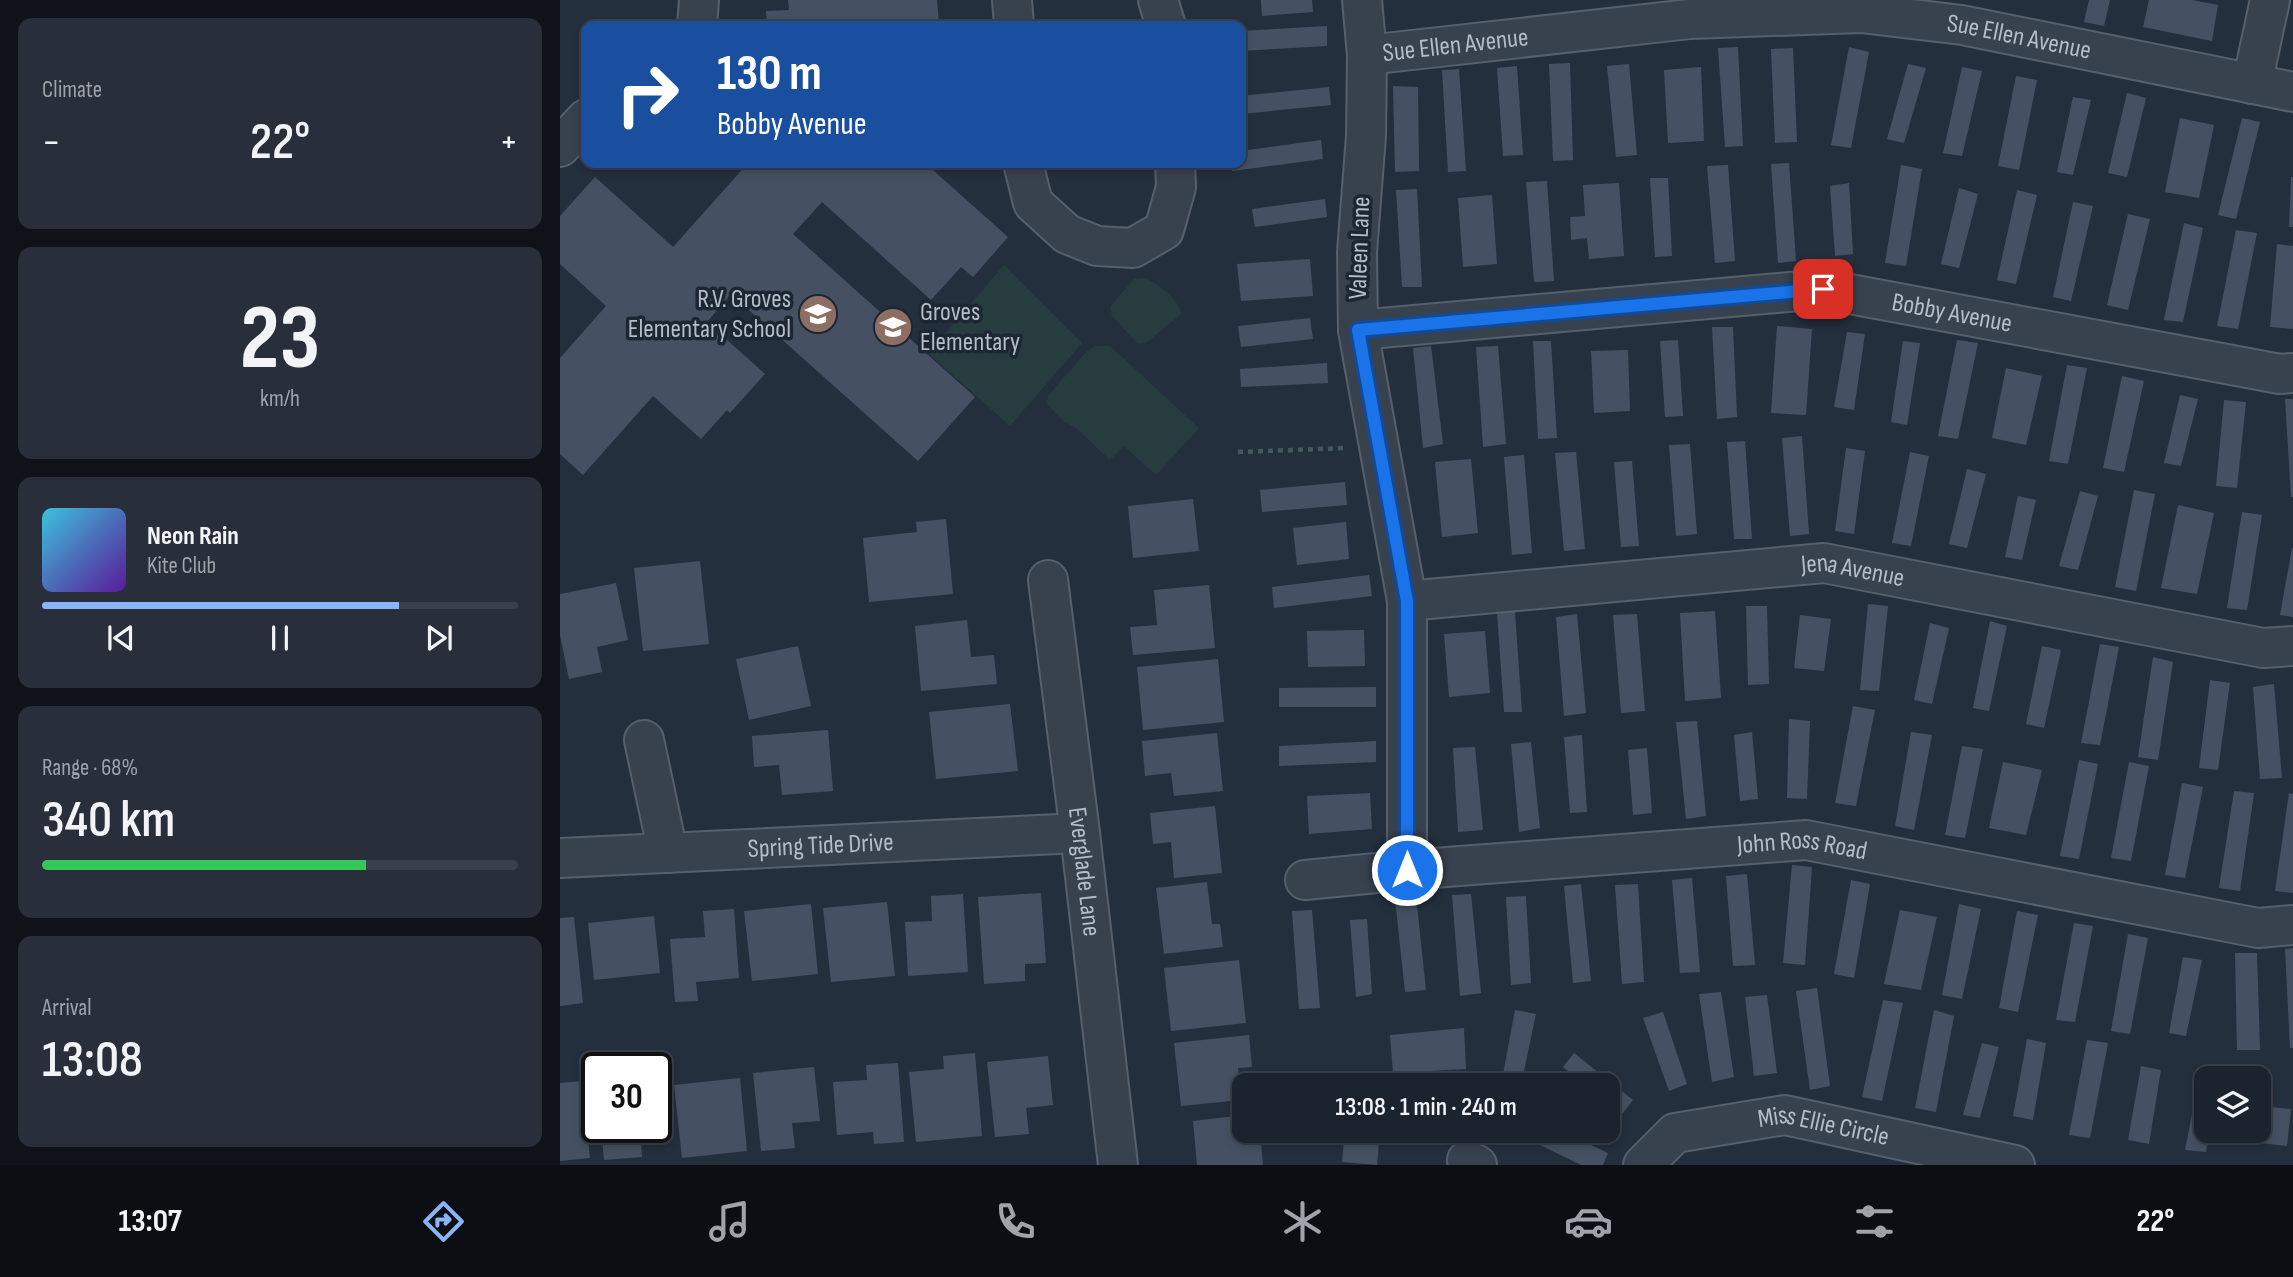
<!DOCTYPE html>
<html lang="en">
<head>
<meta charset="utf-8">
<style>
  :root { --surface:#1b232e; --page:#282f3a; --text:#f1f3f6; --muted:#a0a4aa; --line:#39404a; --accent:#8ab4f8 }
  body { margin:0; font-family:"Sofia Sans Condensed",sans-serif; background:var(--page); color:var(--text); height:100vh; display:flex; flex-direction:column; font-size:26px; white-space:nowrap }
  * { box-sizing:border-box; margin:0 }
  p { font-size:23px; color:var(--muted) }
  .icon { flex:none; width:38px; height:38px; fill:none; stroke:currentColor; stroke-width:2; stroke-linecap:round; stroke-linejoin:round }
  .map { position:relative; flex:1; overflow:hidden }
  .details { display:flex; flex-direction:column; gap:18px; padding:18px; background:#0f1319; width:560px }
  .details>* { flex:none }
  .hud { position:absolute; left:21px; top:21px; width:665px; height:147px; border-radius:14px; box-shadow:0 4px 10px #0003,0 0 0 2px var(--line); background:#1a4fa0; color:#fff; overflow:hidden }
  .controls { position:absolute; left:1634px; top:1066px; display:grid; gap:14px }
  .controls a { display:grid; place-items:center; width:77px; height:77px; border-radius:14px; background:var(--surface); box-shadow:0 4px 10px #0003,0 0 0 2px var(--line); font-size:35px }
  .speed { position:absolute; left:21px; top:1052px; display:flex; gap:14px; font-size:35px; font-weight:700; text-align:center }
  .speed>* { display:grid; place-content:center; width:91px; height:91px; border-radius:50%; background:var(--surface); box-shadow:0 4px 10px #0003,0 0 0 2px var(--line); line-height:1 }
  .speed .limit { border:4px solid #111; border-radius:10px; background:#fff; color:#111 }
  .pin { position:absolute; display:grid; place-items:center; width:60px; height:60px; color:#fff; margin:-30px; border-radius:14px; box-shadow:0 4px 10px #0006 }
  .me { position:absolute; width:77px; margin:-38px; rotate:0deg; stroke-linejoin:round; filter:drop-shadow(0 0 5px #0008) }
  .turn { display:flex; align-items:center; gap:24px; height:147px; padding:0 21px; font-size:32px }
  .turn .icon { width:91px; height:91px; stroke-width:2.5 }
  .turn b { display:block; font-size:49px; line-height:60px }
  .big { font-size:52px; font-weight:600; line-height:1.1 }
  .details .widget { flex:1; display:flex; flex-direction:column; justify-content:center; gap:10px; min-width:0; padding:0 24px; border-radius:14px; background:var(--page) }
  .details .dial { align-items:center; gap:0 }
  .dial b { font-size:91px; line-height:1 }
  .song { display:flex; align-items:center; gap:21px }
  .cover { width:84px; height:84px; border-radius:10px; background:linear-gradient(135deg,hsl(190 70% 55%),hsl(270 70% 35%)) }
  .played { height:7px; border-radius:4px; background:linear-gradient(90deg,var(--accent) 75%,var(--line) 75%) }
  .keys { display:flex; justify-content:space-around; direction:ltr }
  .heat { display:flex; justify-content:space-between; align-items:center; font-size:38px; direction:ltr }
  .charge { height:10px; border-radius:5px; background:linear-gradient(90deg,#34c759 68%,var(--line) 0) }
  .trip { position:absolute; left:672px; top:1073px; width:388px; height:70px; border-radius:14px; background:var(--surface); box-shadow:0 4px 10px #0003,0 0 0 2px var(--line); font-weight:600; line-height:70px; text-align:center }
  .dock { display:flex; height:112px; justify-content:space-around; align-items:center; background:#0b0e12; color:var(--muted) }
  .dock .icon { width:49px; height:49px }
  .dock .on { color:var(--accent) }
  .dock b { font-size:32px; color:var(--text) }
  main { display:flex; flex:1; min-height:0 }
  .map>svg:first-child { display:block }
</style>
</head>
<body>
<main>
<section class="details">
<div class="widget"><p>Climate</p>
<div class="heat"><a>−</a><b class="big">22°</b><a>+</a></div>
</div>
<div class="widget dial"><b>23</b><p>km/h</p></div>
<div class="widget">
<div class="song"><i class="cover"></i><div><b>Neon Rain</b><p>Kite Club</p></div></div>
<div class="played"></div>
<div class="keys"><svg class="icon" aria-label="previous" viewBox="0 0 24 24"><path d="M18 5L8 12l10 7zM5 5v14"/></svg><svg class="icon" aria-label="pause" viewBox="0 0 24 24"><path d="M8 5v14M16 5v14"/></svg><svg class="icon" aria-label="next" viewBox="0 0 24 24"><path d="M6 5l10 7-10 7zM19 5v14"/></svg></div>
</div>
<div class="widget"><p>Range · 68%</p><b class="big">340 km</b><div class="charge"></div></div>
<div class="widget"><p>Arrival</p><b class="big">13:08</b></div>
</section>
<div class="map">
<svg width="1733" height="1165" viewBox="0 0 1733 1165">
  <rect width="100%" height="100%" fill="#242f3e"/>
  <g fill="#263c3f">
    <path d="M444 265 522 343 450 426 368 353Z"/>
    <path d="M583 278C597 282 619 299 621 314L586 343 578 344 552 316 550 307 574 279Z"/>
    <path d="M536 346H550L639 428 596 475 564 446 550 460 515 427 504 422 487 404 488 396 527 351Z"/>
  </g>
  <g fill="#455162">
    <path d="M228 0H377L379 26H207L206 11 229 10Z"/>
    <path d="M701 0H752L753 12 702 16Z"/>
    <path d="M1529 0H1550L1544 26 1524 22Z"/>
    <path d="M1589 0H1632L1658 5 1652 41 1583 27Z"/>
    <path d="M767 26V46L681 51V31Z"/>
    <path d="M1178 47 1183 146 1165 147 1158 48Z"/>
    <path d="M1289 47 1309 52 1291 148 1271 145Z"/>
    <path d="M1233 48 1237 142 1215 143 1211 49Z"/>
    <path d="M1010 63 1013 160 993 161 989 64Z"/>
    <path d="M1069 64 1077 155 1056 157 1047 66Z"/>
    <path d="M1348 64 1366 68 1344 143 1327 139Z"/>
    <path d="M957 66 963 155 943 156 937 68Z"/>
    <path d="M1141 67 1144 141 1108 143 1104 70Z"/>
    <path d="M1402 67 1422 71 1402 156 1383 153Z"/>
    <path d="M899 69 906 171 888 172 882 70Z"/>
    <path d="M1456 76 1477 80 1459 170 1438 166Z"/>
    <path d="M833 86 858 87 859 171 835 172Z"/>
    <path d="M769 87 771 105 681 114V96Z"/>
    <path d="M1567 93 1586 98 1567 177 1548 173Z"/>
    <path d="M1513 97 1531 100 1513 175 1497 172Z"/>
    <path d="M1620 118 1654 125 1639 198 1605 192Z"/>
    <path d="M1682 118 1700 122 1676 219 1658 215Z"/>
    <path d="M761 140 763 159 672 171 671 163H681V151Z"/>
    <path d="M188 163H365L448 237 413 277 401 267 371 300 262 202 233 234 415 397 358 461 171 294 147 322 205 374 170 413 167 410 141 439 93 396 23 475 0 454V358L46 306 0 264V216L35 177 113 247Z"/>
    <path d="M1229 163 1236 261 1218 263 1211 164Z"/>
    <path d="M1168 165 1175 261 1155 263 1147 166Z"/>
    <path d="M1341 165 1362 169 1346 266 1325 263Z"/>
    <path d="M1731 177H1733V227H1729Z"/>
    <path d="M1090 178H1108L1112 256 1095 257Z"/>
    <path d="M987 181 994 281 974 282 966 182Z"/>
    <path d="M1059 183 1064 256 1029 259 1027 238 1011 240 1010 217 1025 216 1023 185Z"/>
    <path d="M1289 183 1293 254 1275 256 1270 186Z"/>
    <path d="M1399 188 1418 194 1399 268 1381 264Z"/>
    <path d="M857 189 862 287H842L836 190Z"/>
    <path d="M1457 190 1477 195 1456 284 1437 280Z"/>
    <path d="M932 195 937 264 903 267 898 198Z"/>
    <path d="M765 199 767 217 695 227 692 209Z"/>
    <path d="M1513 202 1533 206 1511 301 1493 297Z"/>
    <path d="M1568 214 1590 219 1568 310 1547 305Z"/>
    <path d="M1624 223 1643 228 1623 322 1604 320Z"/>
    <path d="M1676 230 1697 233 1678 329 1657 326Z"/>
    <path d="M1717 244 1733 246V329L1710 327Z"/>
    <path d="M750 259 753 296 681 301 677 264Z"/>
    <path d="M750 318 753 339 681 347 678 326Z"/>
    <path d="M1217 326 1252 329 1246 415 1211 413Z"/>
    <path d="M1152 327H1173L1177 417 1157 419Z"/>
    <path d="M1287 332 1305 334 1294 410 1274 407Z"/>
    <path d="M1118 340 1123 416 1105 417 1100 341Z"/>
    <path d="M1397 340 1418 343 1398 439 1378 436Z"/>
    <path d="M973 341H991L997 438 978 439Z"/>
    <path d="M1343 341 1360 343 1347 425 1331 422Z"/>
    <path d="M871 346 883 444 863 448 853 348Z"/>
    <path d="M938 346 946 444 923 447 916 347Z"/>
    <path d="M1068 350 1070 411 1034 413 1031 351Z"/>
    <path d="M767 363 768 383 681 387 680 369Z"/>
    <path d="M1507 365 1527 368 1508 464 1489 461Z"/>
    <path d="M1446 368 1482 376 1466 445 1432 438Z"/>
    <path d="M1562 376 1584 381 1564 472 1543 468Z"/>
    <path d="M1620 395 1638 399 1621 466 1604 463Z"/>
    <path d="M1725 399H1733V497H1731Z"/>
    <path d="M1664 400 1686 402 1677 488 1656 486Z"/>
    <path d="M1242 436 1249 534 1230 536 1222 438Z"/>
    <path d="M1185 441 1192 539H1174L1167 442Z"/>
    <path d="M1130 444 1137 534 1116 536 1109 445Z"/>
    <path d="M1286 448 1305 451 1294 534 1275 531Z"/>
    <path d="M1016 452 1025 549 1004 551 995 453Z"/>
    <path d="M1350 452 1369 456 1351 546 1332 543Z"/>
    <path d="M964 455 972 553 952 555 944 457Z"/>
    <path d="M911 459 918 533 882 537 875 462Z"/>
    <path d="M1072 461 1079 546 1061 547 1054 462Z"/>
    <path d="M1407 469 1426 474 1407 548 1389 544Z"/>
    <path d="M785 482 787 505 702 512 700 490Z"/>
    <path d="M1574 490 1595 494 1576 591 1555 587Z"/>
    <path d="M1520 491 1538 496 1518 570 1499 566Z"/>
    <path d="M1458 496 1476 500 1462 560 1445 557Z"/>
    <path d="M633 499 639 551 573 558 568 506Z"/>
    <path d="M1618 505 1654 513 1637 594 1601 588Z"/>
    <path d="M1682 512 1702 515 1687 610 1667 608Z"/>
    <path d="M386 519 393 594 309 602 303 538 357 532 356 522Z"/>
    <path d="M786 522 789 559 737 565 733 528Z"/>
    <path d="M1732 548H1733V617L1720 615Z"/>
    <path d="M140 561 149 644 83 651 74 568Z"/>
    <path d="M809 575 812 596 714 608 712 587Z"/>
    <path d="M56 583 68 640 37 647 42 672 9 679 0 635V594Z"/>
    <path d="M649 585 655 648 573 655 570 627 597 625 594 590Z"/>
    <path d="M1308 604 1328 606 1319 691 1300 690Z"/>
    <path d="M1186 606H1207L1209 684 1188 685Z"/>
    <path d="M1155 611 1161 698 1125 701 1120 613Z"/>
    <path d="M937 612H955L962 712H944Z"/>
    <path d="M1017 614 1026 713 1004 716 996 617Z"/>
    <path d="M1077 614 1085 711 1061 713 1053 615Z"/>
    <path d="M1240 615 1271 619 1264 671 1234 668Z"/>
    <path d="M407 620 411 657 434 655 437 684 361 691 355 626Z"/>
    <path d="M1430 621 1447 626 1429 711 1413 708Z"/>
    <path d="M1370 623 1389 628 1372 704 1354 700Z"/>
    <path d="M804 630 805 666 748 667 747 631Z"/>
    <path d="M925 631 930 693 889 697 884 634Z"/>
    <path d="M1540 644 1559 647 1540 745 1521 743Z"/>
    <path d="M238 646 251 706 189 720 176 659Z"/>
    <path d="M1482 646 1501 650 1484 728 1466 724Z"/>
    <path d="M1593 657 1613 662 1598 760 1578 757Z"/>
    <path d="M658 659 664 722 583 730 577 667Z"/>
    <path d="M1650 680 1670 683 1658 770 1639 768Z"/>
    <path d="M1714 684 1722 778 1700 779 1693 687Z"/>
    <path d="M816 687V707H719V688Z"/>
    <path d="M450 704 458 771 376 779 369 712Z"/>
    <path d="M1293 706 1315 710 1296 806 1275 803Z"/>
    <path d="M1229 719 1250 721 1247 799 1227 798Z"/>
    <path d="M1137 721 1146 816 1126 819 1116 722Z"/>
    <path d="M268 730 273 791 222 795 219 765 194 767 192 736Z"/>
    <path d="M1192 732 1198 799 1180 801 1174 735Z"/>
    <path d="M1351 732 1372 735 1354 830 1335 826Z"/>
    <path d="M657 733 663 791 614 796 611 773 585 776 582 741Z"/>
    <path d="M1022 735 1027 812 1010 813 1004 737Z"/>
    <path d="M816 741V762L719 766V746Z"/>
    <path d="M971 742 980 828 959 832 951 744Z"/>
    <path d="M1402 746 1423 749 1405 838 1385 835Z"/>
    <path d="M915 747 923 830 898 832 893 748Z"/>
    <path d="M1087 748 1092 813 1073 815 1068 750Z"/>
    <path d="M1519 760 1538 764 1519 859 1500 856Z"/>
    <path d="M1443 762 1482 770 1466 835 1429 828Z"/>
    <path d="M1569 762 1589 766 1571 861 1551 858Z"/>
    <path d="M1622 783 1643 787 1625 878 1605 875Z"/>
    <path d="M1674 791 1694 793 1680 891 1659 888Z"/>
    <path d="M810 793 812 829 749 834 747 796Z"/>
    <path d="M1729 793 1733 794V893L1715 891Z"/>
    <path d="M655 806 662 873 614 878 611 842 593 844 590 813Z"/>
    <path d="M1232 865 1252 867 1245 965 1223 963Z"/>
    <path d="M1187 874 1195 965 1173 966 1166 876Z"/>
    <path d="M1132 878 1140 972 1120 973 1112 880Z"/>
    <path d="M1291 880 1310 884 1294 978 1274 974Z"/>
    <path d="M647 882 652 924H660L663 947 604 954 596 888Z"/>
    <path d="M1021 884 1031 981 1013 983 1004 886Z"/>
    <path d="M1078 884 1084 982 1062 984 1055 885Z"/>
    <path d="M481 893 486 963 465 964V981L424 984 418 897Z"/>
    <path d="M403 894 408 972 348 976 345 922 372 921 371 896Z"/>
    <path d="M911 894 921 993 900 996 892 895Z"/>
    <path d="M856 896 866 990 845 992 835 899Z"/>
    <path d="M966 896 971 983 951 985 946 897Z"/>
    <path d="M327 902 335 976 271 982 263 908Z"/>
    <path d="M251 904 258 974 192 981 184 911Z"/>
    <path d="M1399 904 1421 909 1402 999 1382 995Z"/>
    <path d="M174 909 179 978 136 982 138 1001 115 1002 110 939 145 937 143 911Z"/>
    <path d="M752 910 760 1008 739 1009 732 911Z"/>
    <path d="M1340 910 1377 917 1361 990 1324 984Z"/>
    <path d="M1457 911 1478 915 1458 1012 1439 1008Z"/>
    <path d="M94 916 100 973 34 980 28 923Z"/>
    <path d="M14 917 23 1003 0 1006V918Z"/>
    <path d="M807 919 812 994 796 997 790 920Z"/>
    <path d="M1514 923 1533 926 1515 1022 1496 1020Z"/>
    <path d="M1568 934 1588 938 1570 1034 1551 1031Z"/>
    <path d="M1733 948V1048H1730L1725 949Z"/>
    <path d="M1675 953H1697L1700 1050H1677Z"/>
    <path d="M1623 957 1642 960 1626 1036 1609 1033Z"/>
    <path d="M679 960 686 1023 611 1031 604 968Z"/>
    <path d="M1257 988 1270 1086 1250 1090 1236 991Z"/>
    <path d="M1161 992 1174 1077 1152 1082 1139 994Z"/>
    <path d="M1207 995 1217 1073 1194 1076 1185 997Z"/>
    <path d="M1323 1000 1343 1003 1322 1101 1302 1097Z"/>
    <path d="M955 1010 976 1014 961 1085H941Z"/>
    <path d="M1374 1010 1394 1016 1376 1112 1355 1108Z"/>
    <path d="M1103 1012 1127 1084 1109 1091 1083 1018Z"/>
    <path d="M904 1028 906 1069 833 1073 830 1035Z"/>
    <path d="M689 1035 692 1067 678 1068 681 1100 621 1106 614 1043Z"/>
    <path d="M1467 1039 1486 1043 1473 1120 1453 1116Z"/>
    <path d="M1527 1040 1548 1043 1530 1138 1509 1135Z"/>
    <path d="M1422 1043 1439 1047 1420 1118 1403 1115Z"/>
    <path d="M415 1053 422 1136 356 1142 349 1072 384 1069 383 1056Z"/>
    <path d="M1014 1053 1073 1100 1062 1114 1048 1104V1085H1026L1003 1067Z"/>
    <path d="M488 1056 493 1105 466 1108 469 1134 435 1137 427 1062Z"/>
    <path d="M338 1063 344 1142 314 1144 313 1132 277 1135 273 1082 307 1080 306 1065Z"/>
    <path d="M100 1065 106 1141 81 1143 82 1157 44 1160 41 1127H96V1066Z"/>
    <path d="M1581 1066 1601 1070 1589 1144 1568 1140Z"/>
    <path d="M254 1067 260 1121 232 1123 235 1148 201 1151 193 1073Z"/>
    <path d="M180 1078 187 1151 122 1158 114 1085Z"/>
    <path d="M1639 1078 1647 1080V1130H1650L1646 1152 1625 1150Z"/>
    <path d="M791 1080 828 1083V1085H790Z"/>
    <path d="M22 1081 30 1158 0 1161V1083Z"/>
    <path d="M1699 1106 1731 1109 1727 1146 1673 1140 1674 1130H1699Z"/>
    <path d="M684 1115V1130H700L703 1165H637L633 1121Z"/>
    <path d="M785 1130H820L817 1165 782 1162Z"/>
    <path d="M974 1130H999L1048 1153 1043 1165H1021L970 1140Z"/>
  </g>
  <g fill="none" stroke-linecap="round" stroke-linejoin="round">
    <g stroke="#565f6c" stroke-width="42">
      <g id="minor">
        <path d="M452 0 454 26"/>
        <path d="M598 0 606 26"/>
        <path d="M802 0 807 55 806 136 797 252 798 330 847 601V870"/>
        <path d="M137 26 139 0"/>
        <path id="s1" d="M807 55 1130 19 1301 13 1402 25 1733 92"/>
        <path d="M1692 84 1710 0"/>
        <path d="M0 147 26 119"/>
        <path d="M463 163 473 203 507 234 537 246 573 248 604 230 616 187 615 163"/>
        <path id="s2" d="M798 330 1263 289 1720 374 1733 373"/>
        <path id="s3" d="M488 580 520 833 558 1165"/>
        <path id="s4" d="M847 601 1264 563 1703 648 1733 646"/>
        <path d="M84 740 108 853"/>
        <path id="s5" d="M0 858 520 833"/>
        <path id="s6" d="M745 880 847 870 1246 840 1698 928 1733 925"/>
        <path d="M907 1160 917 1165"/>
        <path id="s7" d="M1083 1165 1115 1133 1225 1115 1455 1165"/>
      </g>
    </g>
    <path stroke="#44595c" stroke-width="4.5" stroke-dasharray="5 5" stroke-linecap="butt" d="M678 452 786 448"/>
    <use href="#minor" stroke="#38414e" stroke-width="38"/>
  </g>
  <g fill="none" stroke-linecap="round" stroke-linejoin="round">
    <g stroke="#114b97" stroke-width="18">
      <path id="route" d="M847 870V601L798 330 1263 289"/>
    </g>
    <use href="#route" stroke="#1a73e8" stroke-width="12"/>
  </g>
  <defs>
    <g id="school-disc" transform="scale(2.0125)"><circle r="9.5" fill="#8d6e63" stroke="#1d2633"/><path d="M0-5L7-2L0 1L-7-2ZM-4 1L0 2.5L4 1V4Q0 6-4 4Z" fill="#fff"/></g>
  </defs>
  <g fill-rule="evenodd">
    <use href="#school-disc" x="258" y="314"/>
    <use href="#school-disc" x="333" y="327"/>
  </g>
  <g text-anchor="middle" dominant-baseline="central" stroke-width="7" stroke-linejoin="round" paint-order="stroke">
    <g font-size="26" fill="#b4bcc9" stroke="#1d2633">
      <text stroke="none"><textPath href="#s1" startOffset="656">Sue Ellen Avenue</textPath></text>
      <text stroke="none"><textPath href="#s1" startOffset="89">Sue Ellen Avenue</textPath></text>
      <text transform="translate(800 248) rotate(-88)">Valeen Lane</text>
      <text stroke="none"><textPath href="#s2" startOffset="598">Bobby Avenue</textPath></text>
      <text stroke="none"><textPath href="#s4" startOffset="448">Jena Avenue</textPath></text>
      <text stroke="none"><textPath href="#s5" startOffset="261">Spring Tide Drive</textPath></text>
      <text stroke="none"><textPath href="#s6" startOffset="499">John Ross Road</textPath></text>
      <text stroke="none"><textPath href="#s3" startOffset="294">Everglade Lane</textPath></text>
      <text stroke="none"><textPath href="#s7" startOffset="196">Miss Ellie Circle</textPath></text>
    </g>
    <g font-size="26" fill="#b4bcc9" stroke="#1d2633" text-anchor="end">
      <text x="231" y="299">R.V. Groves<tspan x="231" dy="30">Elementary School</tspan></text>
      <text x="360" y="312" text-anchor="start">Groves<tspan x="360" dy="30">Elementary</tspan></text>
    </g>
  </g>
</svg>
<div class="controls">
<a><svg class="icon" aria-label="layers" viewBox="0 0 24 24"><path d="M12 4l9 5-9 5-9-5zM3 14l9 5 9-5"/></svg></a>
</div>
<div class="speed"><div class="limit">30</div></div>
<div class="pin" style="left:1263px;top:289px;background:#d93025"><svg class="icon" aria-label="arrive" viewBox="0 0 24 24"><path d="M6 21V4h12l-3 4 3 4H6"/></svg></div>
<svg class="me" style="left:847px;top:870px" viewBox="-20 -20 40 40"><circle r="17" fill="#1a73e8" stroke="#fff" stroke-width="3"/><path d="M0-11L8 9 0 5-8 9z" fill="#fff"/></svg>
<div class="trip">13:08 · 1 min · 240 m</div>
<div class="hud">
<div class="turn"><svg class="icon" aria-label="right" viewBox="0 0 24 24"><path d="M7 20v-9h11M14 6l5 5-5 5"/></svg><div><b>130 m</b>Bobby Avenue</div></div>
</div>
</div>
</main>
<nav class="dock">
<b>13:07</b>
<svg class="icon on" aria-label="directions" viewBox="0 0 24 24"><path d="M12 3l9 9-9 9-9-9zM9 14v-3h6M13 9l2 2-2 2"/></svg>
<svg class="icon" aria-label="music" viewBox="0 0 24 24"><path d="M9 18V5l10-2v13"/><circle cx="6" cy="18" r="3"/><circle cx="16" cy="16" r="3"/></svg>
<svg class="icon" aria-label="phone" viewBox="0 0 24 24"><path d="M5 4h4l2 5-3 2q2 4 5 5l2-3 5 2v4C11 20 4 13 5 4z"/></svg>
<svg class="icon" aria-label="climate" viewBox="0 0 24 24"><path d="M12 3v18M4 7l16 10M4 17L20 7"/></svg>
<svg class="icon" aria-label="car" viewBox="0 0 24 24"><path d="M5 17H2v-5l4-1 3-4h7l3 4 3 1v5h-3M9 17h6M6 11h13"/><circle cx="7" cy="17" r="2"/><circle cx="17" cy="17" r="2"/></svg>
<svg class="icon" aria-label="filters" viewBox="0 0 24 24"><path d="M4 7h16M4 17h16"/><circle cx="9" cy="7" r="2"/><circle cx="15" cy="17" r="2"/></svg>
<b>22°</b>
</nav>
</body>
</html>
